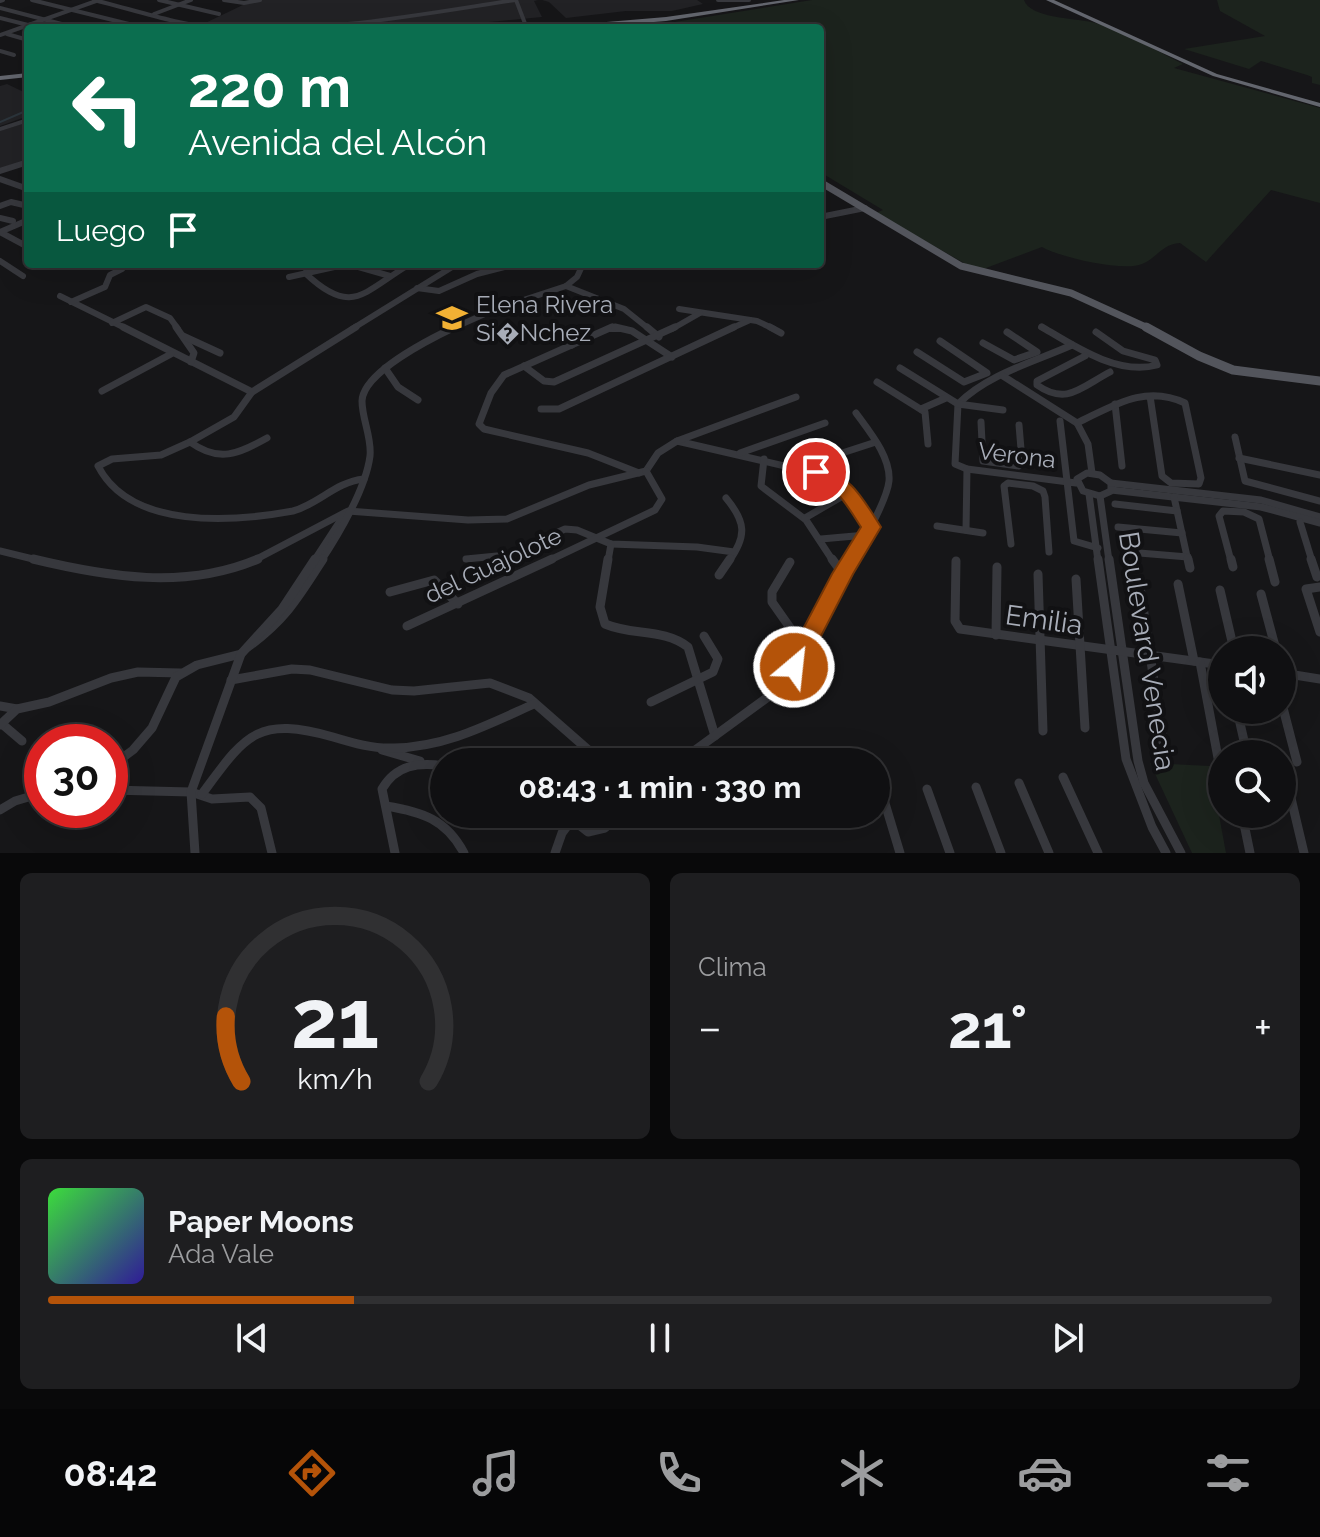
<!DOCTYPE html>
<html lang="es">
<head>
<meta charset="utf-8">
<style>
  :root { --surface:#101012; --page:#1e1e20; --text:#f1f3f6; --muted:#9c9d9f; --line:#303032; --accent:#b45309 }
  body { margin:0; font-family:Raleway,sans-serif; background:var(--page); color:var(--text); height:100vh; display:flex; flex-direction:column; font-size:30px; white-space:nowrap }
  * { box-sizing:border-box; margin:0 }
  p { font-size:26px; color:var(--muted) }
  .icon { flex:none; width:44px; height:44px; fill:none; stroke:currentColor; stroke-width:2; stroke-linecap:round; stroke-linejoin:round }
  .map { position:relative; height:853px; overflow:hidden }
  .side { display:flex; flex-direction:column; gap:20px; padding:20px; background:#09090a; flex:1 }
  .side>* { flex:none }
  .hud { position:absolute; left:24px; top:24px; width:800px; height:244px; border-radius:8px; box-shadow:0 8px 32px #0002,0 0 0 2px var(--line); background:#0b6e4f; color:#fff; overflow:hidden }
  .buttons { position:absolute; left:1208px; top:636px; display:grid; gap:16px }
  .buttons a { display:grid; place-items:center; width:88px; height:88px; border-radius:50%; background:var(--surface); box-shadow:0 8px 32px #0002,0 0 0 2px var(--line); font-size:40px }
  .speed { position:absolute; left:24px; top:724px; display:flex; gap:16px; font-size:40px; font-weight:700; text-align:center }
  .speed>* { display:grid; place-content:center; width:104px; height:104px; border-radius:50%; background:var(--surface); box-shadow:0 8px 32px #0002,0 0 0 2px var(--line); line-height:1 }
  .speed .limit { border:12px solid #d22; background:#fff; color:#111 }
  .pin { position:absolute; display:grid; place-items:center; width:68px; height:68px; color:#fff; margin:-34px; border:4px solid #fff; border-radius:50%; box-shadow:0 2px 8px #0007 }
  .me { position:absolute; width:88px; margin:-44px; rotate:28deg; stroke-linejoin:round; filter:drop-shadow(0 0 6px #0008) }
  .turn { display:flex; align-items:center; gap:28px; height:168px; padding:0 32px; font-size:36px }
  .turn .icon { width:104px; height:104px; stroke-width:2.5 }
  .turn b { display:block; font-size:56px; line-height:68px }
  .then { display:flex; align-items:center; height:76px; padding:0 32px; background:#0003; gap:16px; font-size:30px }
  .big { font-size:60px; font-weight:700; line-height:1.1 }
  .side .tile { flex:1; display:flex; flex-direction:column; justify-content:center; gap:12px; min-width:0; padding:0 28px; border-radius:12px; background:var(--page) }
  .side .dial { align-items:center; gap:0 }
  .dial svg { height:208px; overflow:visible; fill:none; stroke:var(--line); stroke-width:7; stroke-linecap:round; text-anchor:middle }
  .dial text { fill:var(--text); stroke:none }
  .song { display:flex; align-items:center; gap:24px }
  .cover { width:96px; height:96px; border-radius:12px; background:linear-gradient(135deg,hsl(120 70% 55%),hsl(250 70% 35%)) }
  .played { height:8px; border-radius:4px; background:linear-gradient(90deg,var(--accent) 25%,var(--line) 25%) }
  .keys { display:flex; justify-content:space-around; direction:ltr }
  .heat { display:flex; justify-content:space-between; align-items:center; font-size:44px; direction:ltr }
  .side .tiles { flex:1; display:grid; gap:20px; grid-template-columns:1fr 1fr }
  .tile:last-child { grid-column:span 2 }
  .trip { position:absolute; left:430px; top:748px; width:460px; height:80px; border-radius:40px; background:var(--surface); box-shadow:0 8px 32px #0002,0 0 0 2px var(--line); font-weight:700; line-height:80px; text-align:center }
  .menu { display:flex; height:128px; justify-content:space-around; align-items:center; background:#060607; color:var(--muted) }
  .menu .icon { width:56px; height:56px }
  .menu .current { color:var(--accent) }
  .menu b { font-size:36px; color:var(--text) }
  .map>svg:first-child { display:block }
</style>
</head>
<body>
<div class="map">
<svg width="1320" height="853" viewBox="0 0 1320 853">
  <rect width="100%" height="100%" fill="#161618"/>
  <g fill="#222225">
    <path d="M261 0H538L534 1 542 17 457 25V28H160L177 22 197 27 247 3Z"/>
    <path d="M542 0H697L703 4 672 11H626L566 18 549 2Z"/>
    <path d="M7 84 28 94V116L0 126V86Z"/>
    <path d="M28 122V160L0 169V131Z"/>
  </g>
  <g fill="#1c231d">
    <path d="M812 0H1024C1030 18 1073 18 1091 22 1113 26 1161 53 1183 64L1174 68 1320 108V203L1271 190 1206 262 1180 243C1162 244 1157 258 1142 264 1123 272 1059 257 1042 247L978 271 876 213 883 210 820 172V28H637Z"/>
    <path d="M1217 0H1320V85L1312 83V77L1307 75 1261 61 1249 69 1184 49 1265 36 1220 11Z"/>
    <path d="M1150 763 1210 766 1226 853H1192Z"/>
  </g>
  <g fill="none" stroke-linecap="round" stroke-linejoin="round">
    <path stroke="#2c353c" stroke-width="2" d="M0 122 28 110"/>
    <g stroke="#37383d" stroke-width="4">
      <path d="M32 0 141 27 138 28"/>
      <path d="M94 0C135 10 177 25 219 28 318 34 417 15 515 0"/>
      <path d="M159 0 219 14"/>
      <path d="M224 0 244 3 260 0"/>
      <path d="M516 0 526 26"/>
      <path d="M718 0H749"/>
      <path d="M0 1 3 0"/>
      <path d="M0 8 77 28"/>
      <path d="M154 14 191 0"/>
      <path d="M0 18 28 25"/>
      <path d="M7 34 28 40"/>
      <path d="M0 35 96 1"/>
      <path d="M0 51 14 55"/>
      <path d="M0 129 28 120"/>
    </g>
    <g stroke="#37383d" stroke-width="6">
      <path d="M0 171 28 162"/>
      <path d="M0 179 28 189"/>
      <path d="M0 206 11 202 28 206"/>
      <path d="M820 217 865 208"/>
      <path d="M0 218 13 221"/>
      <path d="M0 232 28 247"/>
      <path d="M0 232 28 220"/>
      <path d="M0 261 23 276"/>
      <path d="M305 273C352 317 362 293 410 264"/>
      <path d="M289 277 348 264 390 276"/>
      <path d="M566 286 624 309 649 329"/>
      <path d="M417 288 439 291 477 274 516 264"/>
      <path d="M60 296 127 329"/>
      <path d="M71 302 105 287 110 275 122 269 118 264"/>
      <path d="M679 309 757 321 774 329"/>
      <path d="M112 323 146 307 170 318 178 329"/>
      <path d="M1041 327 1045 329"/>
      <path d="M352 329 457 264"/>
      <path d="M451 329 496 309 566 286 577 277 583 264"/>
      <path d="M608 329H624"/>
      <path d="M672 329 700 313"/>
      <path d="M730 329 750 320"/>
    </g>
    <g stroke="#37383d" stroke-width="7">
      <path d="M123 327 252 392"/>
      <path d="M176 327 194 353 191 362"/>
      <path d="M356 327 252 392 234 417 190 442 161 455 112 459 98 466C131 530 233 522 293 511 319 504 335 482 364 479"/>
      <path d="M612 327 504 375 491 393 479 424 484 429 588 453 639 473"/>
      <path d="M615 327 632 331 672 357"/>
      <path d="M647 327 659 337"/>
      <path d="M770 327 781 333"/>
      <path d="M1042 327C1074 346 1118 376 1157 365L1155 360 1123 351 1096 332"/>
      <path d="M553 329 572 345"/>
      <path d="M183 336 220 353"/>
      <path d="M983 343 1014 360 1037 352 1007 332"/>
      <path d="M1072 345C1034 362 988 374 958 404L955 464 967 469 1076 483"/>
      <path d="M917 352 964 382 987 373 940 341"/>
      <path d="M1085 356 1037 381V385C1067 406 1081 387 1110 372"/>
      <path d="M524 366 544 381 554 382 675 327"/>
      <path d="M385 368 398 387 418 400"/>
      <path d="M900 368 958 404 1003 410"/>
      <path d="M1003 376 1077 423 1088 444 1092 473"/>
      <path d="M877 382 925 412 928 444"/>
      <path d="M102 391 171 354"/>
      <path d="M1115 404 1122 466"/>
      <path d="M541 409H559L734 327"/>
      <path d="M921 409 946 398"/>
      <path d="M1060 421 1074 541 1098 548"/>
      <path d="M981 422 983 461 1019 466 1022 461 1019 425"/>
      <path d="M1077 423C1113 406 1145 384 1185 403L1201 478 1199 484 1171 483 1162 476 1150 396"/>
      <path d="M1235 437 1245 481 1320 501"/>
      <path d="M677 441 832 477 842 485 871 527"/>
      <path d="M190 442C219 463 238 454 267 438"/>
      <path d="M740 453 825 423"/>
      <path d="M1239 458 1320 475"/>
      <path d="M764 459 761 486 806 520 833 561"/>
      <path d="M799 467 876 442"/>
      <path d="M646 471 658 453 677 441 796 397"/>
      <path d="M1087 473 1100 475 1111 483V491L1100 496 1083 491 1077 479Z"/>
      <path d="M1111 483 1261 500 1320 517"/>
      <path d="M1111 490 1261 507 1320 523"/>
      <path d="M1089 494 1098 561"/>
      <path d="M1100 496 1109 561"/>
      <path d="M1174 497 1188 561"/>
      <path d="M726 498C746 522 747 536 729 561"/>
      <path d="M1115 504 1177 511"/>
      <path d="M805 518 848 493"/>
      <path d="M1300 522 1312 561"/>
      <path d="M937 526 983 533"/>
      <path d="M1118 527 1182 533"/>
      <path d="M966 530 967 469"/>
      <path d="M821 539 866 535"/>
      <path d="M1011 544 1004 486 1008 483 1033 486 1043 491 1045 497 1049 552"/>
      <path d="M0 551 41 561"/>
      <path d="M1127 552 1188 557"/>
      <path d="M466 559 507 555 565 529 577 530 611 544 697 547 734 552"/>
      <path d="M253 561 348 511 468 520 507 519 589 485 646 471"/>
      <path d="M314 561 344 515"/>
      <path d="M321 561C339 534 366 488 370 456 372 438 362 419 362 401 363 372 432 338 455 327"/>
      <path d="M548 561 655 510 662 499 646 471"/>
      <path d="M608 561 611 544"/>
      <path d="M852 561C863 542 887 501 889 481 891 457 869 431 856 413"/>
      <path d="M1231 561 1219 516 1223 511 1244 512 1259 519 1270 561"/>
    </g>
    <g stroke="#37383d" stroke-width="9">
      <path d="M33 559C108 577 185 590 258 559"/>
      <path d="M608 559 600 607 605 624C633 636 663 628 688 647L715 736"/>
      <path d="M832 559 843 574"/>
      <path d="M1098 559 1126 759 1152 827 1166 853"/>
      <path d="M1109 559 1138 761 1144 783 1181 853"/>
      <path d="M1188 559 1190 568"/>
      <path d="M1231 559 1233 567"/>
      <path d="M1269 559 1275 582"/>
      <path d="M1311 559 1317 577"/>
      <path d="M956 561 955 621 960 629 1222 665"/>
      <path d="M790 562 772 592V602L805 649"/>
      <path d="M1038 574 1043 731"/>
      <path d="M719 575 730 559"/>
      <path d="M1076 579 1085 728"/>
      <path d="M1139 580 1163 742"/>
      <path d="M1178 584 1194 661"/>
      <path d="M1320 587 1306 589 1320 632"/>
      <path d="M1220 590 1234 650"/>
      <path d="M390 592 434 580 458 604"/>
      <path d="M1261 594 1276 650"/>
      <path d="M407 626 552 559"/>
      <path d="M996 635 997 567"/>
      <path d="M248 647C286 619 298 598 323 559"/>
      <path d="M1200 662 1218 758"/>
      <path d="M1282 673 1320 679"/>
      <path d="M231 680 292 669 310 670 392 690 414 691 490 683 529 698 602 762"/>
      <path d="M651 702 713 672 718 659 704 636"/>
      <path d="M1282 704 1297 762"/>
      <path d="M0 706 17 709"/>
      <path d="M1237 710 1247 754"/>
      <path d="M2 724 22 741"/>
      <path d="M0 725 17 709 49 702 111 678 138 672 180 673"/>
      <path d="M382 750 420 761"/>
      <path d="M679 762 783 686 853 559"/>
      <path d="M110 767 133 750 152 728 176 677 197 665 241 654"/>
      <path d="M1063 777 1098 853"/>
      <path d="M1019 783 1049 853"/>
      <path d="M976 787 1001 853"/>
      <path d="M927 789 950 853"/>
      <path d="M110 790 191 792 212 799 250 797 261 808 272 853"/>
      <path d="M881 790 900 853"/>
      <path d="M202 794C245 736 256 715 333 737 353 743 373 749 394 748 446 747 487 725 534 704"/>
      <path d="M1290 794 1304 853"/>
      <path d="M386 806C422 812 446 819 464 853"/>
      <path d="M0 810 15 801 42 793"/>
      <path d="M565 814 588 832 605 828 618 814"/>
      <path d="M1242 814 1250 853"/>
      <path d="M195 853 191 792 241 654 282 609 315 559"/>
      <path d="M395 853 382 789C396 765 418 762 444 766"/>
      <path d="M555 853 562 833 571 821"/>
    </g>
    <path stroke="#53555c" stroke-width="7" d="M820 182 961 266 1071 293 1150 329"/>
    <path stroke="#53555c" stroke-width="9" d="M1146 327 1199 356 1233 370 1320 381"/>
    <g fill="#63666e" fill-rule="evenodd">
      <path d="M784 0H799L666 21 580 28H556L559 26 666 17Z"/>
      <path d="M1046 0H1054L1217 74 1320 103V107L1213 76Z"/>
      <path d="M524 26H532L535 28H521Z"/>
      <path d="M28 73V77L0 80V76Z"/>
    </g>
  </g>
  <path fill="#b45309" stroke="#753606" stroke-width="2" d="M816 466C852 476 861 496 881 527L853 574 802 673 794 676 786 673 783 667 832 574 861 527C846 504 836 484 809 476L806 472 809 468Z"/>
  <defs>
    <g id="school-bare" transform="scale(2.4)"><path d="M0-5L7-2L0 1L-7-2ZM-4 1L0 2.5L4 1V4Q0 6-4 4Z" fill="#f2b134" stroke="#111113" stroke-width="2.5" paint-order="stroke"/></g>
  </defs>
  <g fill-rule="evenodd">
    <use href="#school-bare" x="452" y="318"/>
  </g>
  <g text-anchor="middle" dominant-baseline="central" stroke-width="8" stroke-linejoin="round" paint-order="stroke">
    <g font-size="24" fill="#a8adb8" stroke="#111113" text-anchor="start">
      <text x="476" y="304">Elena Rivera<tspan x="476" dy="28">Si�Nchez</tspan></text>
    </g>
    <g font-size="24" fill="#a8adb8" stroke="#111113">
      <text transform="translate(1017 455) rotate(7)">Verona</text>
      <text transform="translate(493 565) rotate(-25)">del Guajolote</text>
    </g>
    <g font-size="28" fill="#a8adb8" stroke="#111113">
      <text transform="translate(1044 620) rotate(8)">Emilia</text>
      <text transform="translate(1147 651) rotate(81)">Boulevard Venecia</text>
    </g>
  </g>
</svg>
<div class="buttons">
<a><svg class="icon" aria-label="sound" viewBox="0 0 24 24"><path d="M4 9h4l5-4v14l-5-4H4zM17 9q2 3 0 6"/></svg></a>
<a><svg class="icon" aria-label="search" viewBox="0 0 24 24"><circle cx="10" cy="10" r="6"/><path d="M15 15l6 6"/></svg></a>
</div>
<div class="speed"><div class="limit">30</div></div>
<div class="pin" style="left:816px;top:472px;background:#d93025"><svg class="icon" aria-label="arrive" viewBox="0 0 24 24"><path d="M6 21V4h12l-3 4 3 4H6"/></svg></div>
<svg class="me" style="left:794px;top:667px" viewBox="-20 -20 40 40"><circle r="17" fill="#b45309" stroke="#fff" stroke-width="3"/><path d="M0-11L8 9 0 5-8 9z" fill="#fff"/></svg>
<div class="trip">08:43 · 1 min · 330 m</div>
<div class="hud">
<div class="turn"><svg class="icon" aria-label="left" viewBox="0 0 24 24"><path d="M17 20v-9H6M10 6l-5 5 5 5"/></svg><div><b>220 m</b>Avenida del Alcón</div></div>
<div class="then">Luego<svg class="icon" aria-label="arrive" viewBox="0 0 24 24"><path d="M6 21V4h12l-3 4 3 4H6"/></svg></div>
</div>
</div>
<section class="side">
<div class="tiles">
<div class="tile dial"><svg viewBox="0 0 100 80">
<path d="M14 69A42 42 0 1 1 86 69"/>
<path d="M14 69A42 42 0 0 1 8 44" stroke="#b45309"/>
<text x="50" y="56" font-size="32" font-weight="700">21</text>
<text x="50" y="72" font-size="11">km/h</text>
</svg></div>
<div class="tile"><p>Clima</p>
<div class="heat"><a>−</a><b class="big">21°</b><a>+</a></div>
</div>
<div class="tile">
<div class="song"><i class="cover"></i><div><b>Paper Moons</b><p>Ada Vale</p></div></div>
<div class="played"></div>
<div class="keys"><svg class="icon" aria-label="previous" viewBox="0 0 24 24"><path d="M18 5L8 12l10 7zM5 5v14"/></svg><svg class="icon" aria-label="pause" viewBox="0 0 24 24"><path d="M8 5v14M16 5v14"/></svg><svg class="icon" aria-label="next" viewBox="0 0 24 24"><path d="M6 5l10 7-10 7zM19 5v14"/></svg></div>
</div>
</div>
</section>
<nav class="menu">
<b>08:42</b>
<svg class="icon current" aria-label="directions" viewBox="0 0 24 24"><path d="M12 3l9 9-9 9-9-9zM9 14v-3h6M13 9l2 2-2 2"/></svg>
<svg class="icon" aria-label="music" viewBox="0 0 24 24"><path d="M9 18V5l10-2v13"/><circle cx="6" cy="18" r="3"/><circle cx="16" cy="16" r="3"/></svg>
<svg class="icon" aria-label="phone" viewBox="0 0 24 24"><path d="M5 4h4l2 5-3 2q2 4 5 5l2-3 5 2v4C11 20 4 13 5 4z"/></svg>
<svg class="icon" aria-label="climate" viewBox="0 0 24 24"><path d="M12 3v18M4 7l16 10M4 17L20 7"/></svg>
<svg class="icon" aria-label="car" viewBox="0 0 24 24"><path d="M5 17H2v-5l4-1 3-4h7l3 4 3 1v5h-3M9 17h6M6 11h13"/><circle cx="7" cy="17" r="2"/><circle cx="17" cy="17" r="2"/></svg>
<svg class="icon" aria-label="filters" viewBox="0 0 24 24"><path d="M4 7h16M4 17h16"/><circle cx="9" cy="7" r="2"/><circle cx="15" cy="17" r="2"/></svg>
</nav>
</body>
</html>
